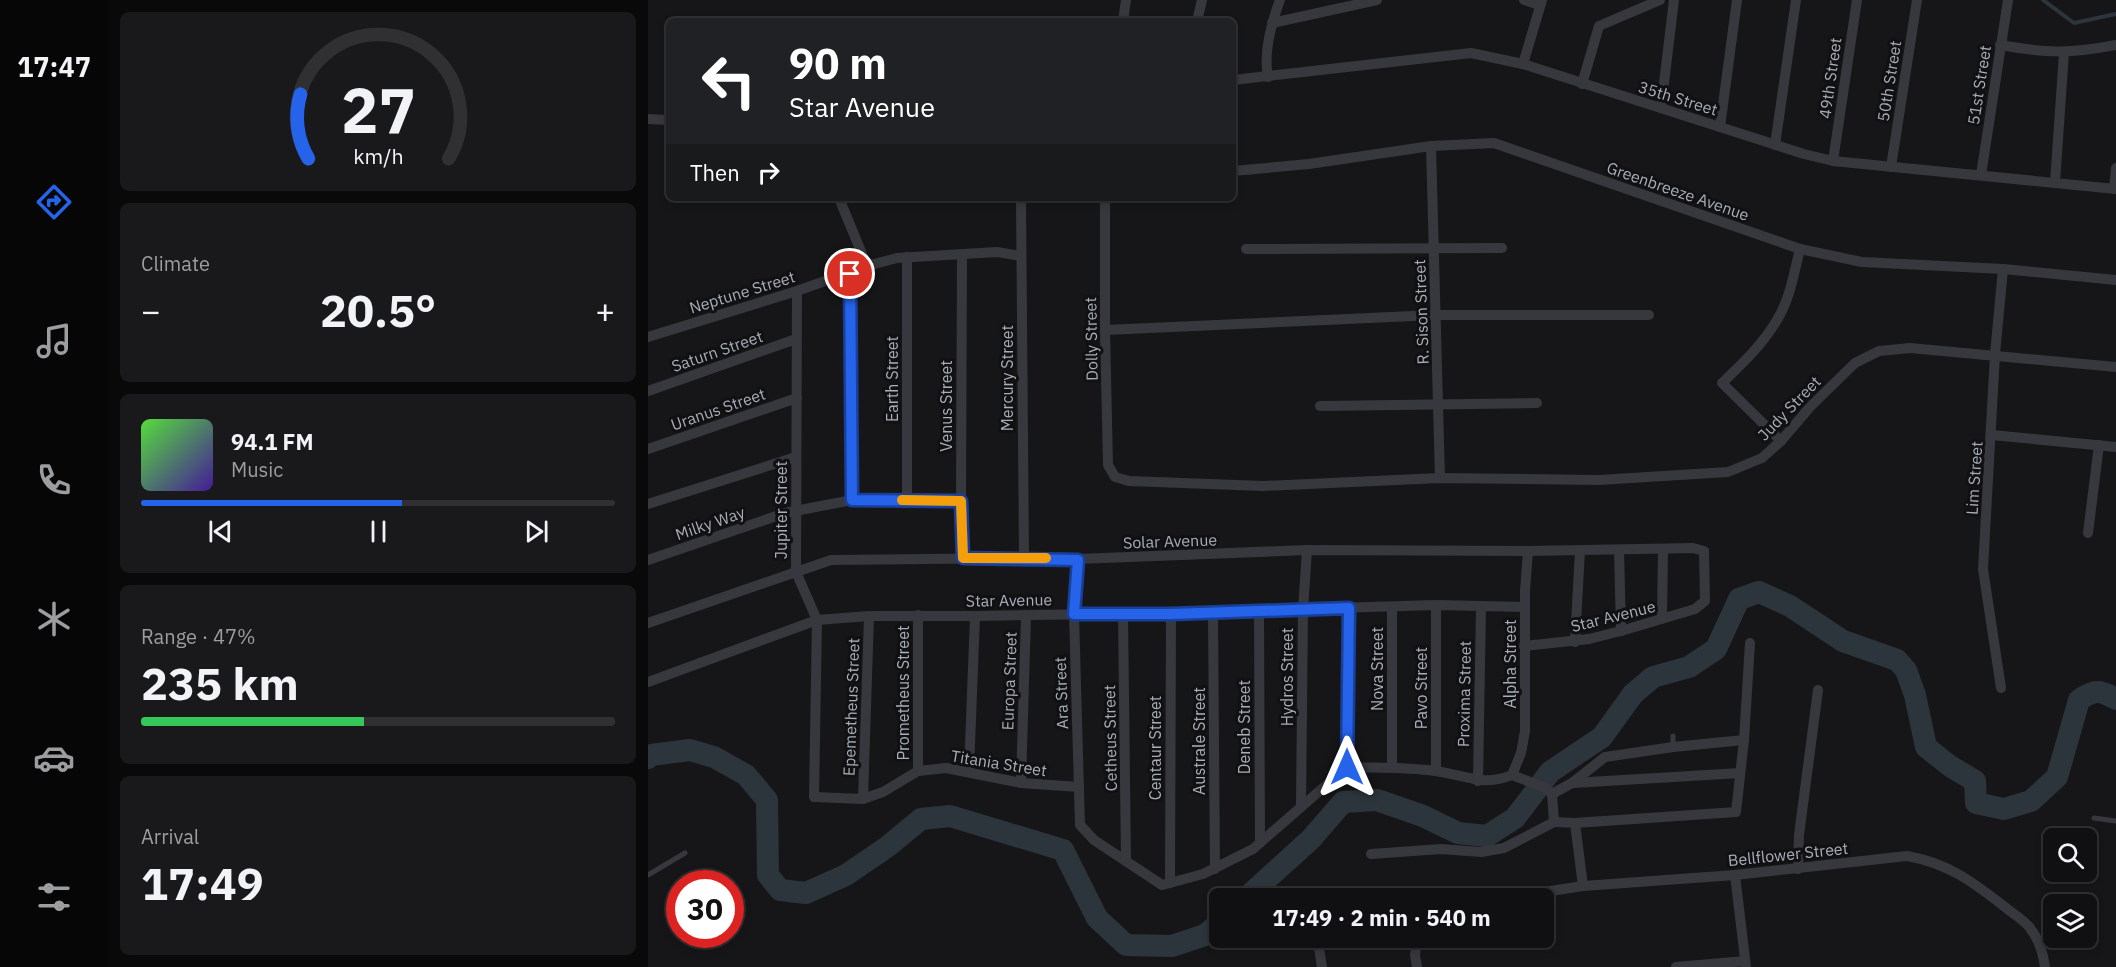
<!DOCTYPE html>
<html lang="en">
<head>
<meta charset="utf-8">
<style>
  :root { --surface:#101012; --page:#19191b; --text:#f1f3f6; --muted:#9c9d9f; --line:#303032; --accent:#2563eb }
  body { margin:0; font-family:"IBM Plex Sans",sans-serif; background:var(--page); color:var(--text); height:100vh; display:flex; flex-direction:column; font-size:22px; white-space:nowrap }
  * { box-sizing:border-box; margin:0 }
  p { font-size:20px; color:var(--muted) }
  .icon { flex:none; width:33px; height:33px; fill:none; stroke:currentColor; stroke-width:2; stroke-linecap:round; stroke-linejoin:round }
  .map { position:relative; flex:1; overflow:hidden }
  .drawer { display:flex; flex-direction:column; gap:12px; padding:12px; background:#09090a; width:540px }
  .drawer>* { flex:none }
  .guide { position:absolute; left:18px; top:18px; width:570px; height:183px; border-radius:9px; box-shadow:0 3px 9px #0003,0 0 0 2px var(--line); background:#202124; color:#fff; overflow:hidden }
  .fabs { position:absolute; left:1395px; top:828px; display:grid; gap:12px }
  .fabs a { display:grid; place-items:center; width:54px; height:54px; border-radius:9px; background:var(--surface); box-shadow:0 3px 9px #0003,0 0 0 2px var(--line); font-size:30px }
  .speed { position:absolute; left:18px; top:870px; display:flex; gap:12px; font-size:30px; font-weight:700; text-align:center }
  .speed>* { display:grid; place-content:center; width:78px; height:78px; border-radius:50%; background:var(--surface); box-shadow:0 3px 9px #0003,0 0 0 2px var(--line); line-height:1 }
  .speed .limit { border:9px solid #d22; background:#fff; color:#111 }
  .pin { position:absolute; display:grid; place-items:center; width:51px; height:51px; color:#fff; margin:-26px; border:3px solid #fff; border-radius:50%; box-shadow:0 2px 6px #0007 }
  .me { position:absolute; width:66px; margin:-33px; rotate:0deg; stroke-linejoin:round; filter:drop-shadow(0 0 4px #0008) }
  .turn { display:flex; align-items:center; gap:21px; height:126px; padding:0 24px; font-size:27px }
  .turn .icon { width:78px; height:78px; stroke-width:2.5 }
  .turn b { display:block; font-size:42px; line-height:51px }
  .then { display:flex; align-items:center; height:57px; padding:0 24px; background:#0003; gap:12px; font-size:22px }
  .big { font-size:45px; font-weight:700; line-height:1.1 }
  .drawer .widget { flex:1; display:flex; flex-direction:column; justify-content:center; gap:9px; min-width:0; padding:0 21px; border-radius:9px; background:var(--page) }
  .drawer .dial { align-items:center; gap:0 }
  .dial svg { height:156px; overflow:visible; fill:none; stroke:var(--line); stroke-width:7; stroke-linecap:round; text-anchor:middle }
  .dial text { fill:var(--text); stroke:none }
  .song { display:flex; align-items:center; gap:18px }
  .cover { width:72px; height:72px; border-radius:9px; background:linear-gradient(135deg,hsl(110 70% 55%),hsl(260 70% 35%)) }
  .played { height:6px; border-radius:3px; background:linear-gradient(90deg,var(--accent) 55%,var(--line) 55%) }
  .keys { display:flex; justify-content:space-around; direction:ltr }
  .heat { display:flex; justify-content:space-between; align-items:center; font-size:33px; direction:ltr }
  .charge { height:9px; border-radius:4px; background:linear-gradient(90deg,#34c759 47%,var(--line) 0) }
  .trip { position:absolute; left:561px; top:888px; width:345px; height:60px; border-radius:9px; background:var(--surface); box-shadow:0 3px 9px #0003,0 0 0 2px var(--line); font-weight:700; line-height:60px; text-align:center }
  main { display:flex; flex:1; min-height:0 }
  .menu { display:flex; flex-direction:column; width:108px; justify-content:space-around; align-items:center; background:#060607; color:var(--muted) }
  .menu .icon { width:42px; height:42px }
  .menu .on { color:var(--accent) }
  .menu b { font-size:27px; color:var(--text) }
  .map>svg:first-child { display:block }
</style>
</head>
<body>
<main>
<nav class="menu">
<b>17:47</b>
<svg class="icon on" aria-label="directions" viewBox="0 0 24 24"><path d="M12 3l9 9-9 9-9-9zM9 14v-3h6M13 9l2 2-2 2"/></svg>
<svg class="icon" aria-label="music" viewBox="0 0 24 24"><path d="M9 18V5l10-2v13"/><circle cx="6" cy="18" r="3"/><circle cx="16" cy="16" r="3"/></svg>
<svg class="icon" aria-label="phone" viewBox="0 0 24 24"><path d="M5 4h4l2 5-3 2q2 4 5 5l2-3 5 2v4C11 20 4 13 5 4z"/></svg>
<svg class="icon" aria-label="climate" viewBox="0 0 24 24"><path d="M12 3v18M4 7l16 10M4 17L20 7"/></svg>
<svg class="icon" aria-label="car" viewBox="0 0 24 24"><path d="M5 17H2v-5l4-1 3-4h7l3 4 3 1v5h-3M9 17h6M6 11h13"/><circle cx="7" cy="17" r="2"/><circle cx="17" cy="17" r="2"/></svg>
<svg class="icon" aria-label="filters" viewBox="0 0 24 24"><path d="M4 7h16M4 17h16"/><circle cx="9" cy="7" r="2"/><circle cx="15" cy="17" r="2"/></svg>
</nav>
<section class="drawer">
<div class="widget dial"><svg viewBox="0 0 100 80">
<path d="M14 69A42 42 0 1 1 86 69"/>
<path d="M14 69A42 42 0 0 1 10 36" stroke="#2563eb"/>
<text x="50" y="56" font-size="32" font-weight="700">27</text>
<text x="50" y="72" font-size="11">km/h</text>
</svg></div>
<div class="widget"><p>Climate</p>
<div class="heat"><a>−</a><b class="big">20.5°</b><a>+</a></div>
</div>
<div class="widget">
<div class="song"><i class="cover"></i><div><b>94.1 FM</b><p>Music</p></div></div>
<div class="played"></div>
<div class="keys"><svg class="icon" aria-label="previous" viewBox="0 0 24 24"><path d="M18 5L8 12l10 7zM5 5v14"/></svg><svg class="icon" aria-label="pause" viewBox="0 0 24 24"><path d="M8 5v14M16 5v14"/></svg><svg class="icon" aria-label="next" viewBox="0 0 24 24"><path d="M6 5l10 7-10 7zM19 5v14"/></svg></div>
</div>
<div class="widget"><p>Range · 47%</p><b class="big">235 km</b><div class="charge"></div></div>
<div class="widget"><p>Arrival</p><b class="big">17:49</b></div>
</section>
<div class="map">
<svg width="1468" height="967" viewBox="0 0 1468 967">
  <rect width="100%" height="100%" fill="#161618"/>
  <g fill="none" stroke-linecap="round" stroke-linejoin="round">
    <path stroke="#2c353c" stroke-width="4" d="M1395 0 1426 23 1468 14"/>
    <g stroke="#2c353c" stroke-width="22">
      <path d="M0 758 3 755 42 750 66 757 98 775 119 800 120 875 132 890 158 893 198 875 239 847 273 819 302 816 415 850 449 918 478 945 524 946 557 935 572 922"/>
      <path d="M598 898 663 839 695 802 729 800 775 816 810 833 839 836 867 818 902 772 954 737 985 694 1005 677 1041 667 1068 649 1091 599 1111 592 1142 606 1195 641 1249 660 1258 670 1267 695 1278 747 1302 766 1327 781 1328 803 1356 809 1383 801 1409 777 1431 700C1447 689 1452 690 1468 699"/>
    </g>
    <g stroke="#37383d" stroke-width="5">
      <path d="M1025 747V736"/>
      <path d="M1446 818 1468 821"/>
      <path d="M0 875 37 853"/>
    </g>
    <g stroke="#37383d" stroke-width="10">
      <path d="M876 0 892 5"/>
      <path d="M475 21 478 0"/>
      <path d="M549 21 554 0"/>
      <path d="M624 23 729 0"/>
      <path d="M1352 45C1398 53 1422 54 1468 45"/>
      <path d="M875 64 894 0"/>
      <path d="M620 77C615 52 623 24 632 0"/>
      <path d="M585 80 823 53 875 64 1156 154 1185 161 1468 189"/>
      <path d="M934 84 951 26 1012 0"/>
      <path d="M1013 108 1026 0"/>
      <path d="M0 119 21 120"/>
      <path d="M1072 127 1089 0"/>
      <path d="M1127 145 1148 0"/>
      <path d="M783 146 792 478"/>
      <path d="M1185 161 1209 0"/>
      <path d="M1243 167 1269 0"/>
      <path d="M585 171 661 164 783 146 846 143 1152 249 1214 262 1355 269 1468 280"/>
      <path d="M1333 175 1360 0"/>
      <path d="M1407 182 1416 53"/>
      <path d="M1466 189 1468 168"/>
      <path d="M191 198 219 266"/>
      <path d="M373 198 376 558"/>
      <path d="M457 198V330L460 465 467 477 481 481 615 486 792 478 951 480 1080 472 1114 458 1133 441 1162 407 1207 363 1231 351 1262 348 1468 367"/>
      <path d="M598 249 854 248"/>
      <path d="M314 254 313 501 315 559"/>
      <path d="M259 257V500"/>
      <path d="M202 274 204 500"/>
      <path d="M149 291 148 572 169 620 166 797 215 799 235 792 270 771 298 768 373 783 431 787"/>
      <path d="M457 330 787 315H1001"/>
      <path d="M0 337 149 291 219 266 249 258 349 252 373 256"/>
      <path d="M0 391 148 339"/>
      <path d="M672 406 889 403"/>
      <path d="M1344 435 1468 447"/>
      <path d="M1133 441 1074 383C1094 364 1115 344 1129 320 1142 299 1146 273 1152 249"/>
      <path d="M0 449 149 398"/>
      <path d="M0 504 148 457"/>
      <path d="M1440 533 1451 445"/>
      <path d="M971 550 973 631"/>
      <path d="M430 559 426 614 432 825 446 840 514 885 555 874 605 849 699 767C728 768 759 767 787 771 817 775 835 787 864 775"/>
      <path d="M0 560 137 513 204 500 313 501"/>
      <path d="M565 612 567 869"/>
      <path d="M611 612 612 843"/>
      <path d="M475 614 478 861"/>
      <path d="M1014 619 1015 549"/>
      <path d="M0 623 183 560 376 558 430 559 659 550 880 551 1045 548 1056 551 1057 601 1047 609 973 631 941 639 876 646"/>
      <path d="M927 642 932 550"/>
      <path d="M0 682 169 620 221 616H327L523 613 788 605 877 607"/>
      <path d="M1353 688 1335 569 1347 354 1355 269"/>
      <path d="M699 767 701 608"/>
      <path d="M744 768V607"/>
      <path d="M270 771V615"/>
      <path d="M321 771 327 616"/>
      <path d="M788 771V605"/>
      <path d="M864 775 873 753 877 731V591L880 551"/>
      <path d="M830 781 833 607"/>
      <path d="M373 783 378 616"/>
      <path d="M925 783 1092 773"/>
      <path d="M904 794 924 783 957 757 1025 747 1096 740"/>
      <path d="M215 799 221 616"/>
      <path d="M653 805 655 610 659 550"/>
      <path d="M906 822 927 823 1088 812 1096 740 1102 643"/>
      <path d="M927 823 935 886"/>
      <path d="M723 854 793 849 833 852 856 848 906 822 904 794 898 788 864 775"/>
      <path d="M1150 869 1151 835 1170 690"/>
      <path d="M1087 875 1098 967"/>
      <path d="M522 883 523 613"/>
      <path d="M837 898 870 896 935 886 1087 875 1259 856C1300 863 1325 882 1357 907 1365 914 1376 920 1382 928 1391 939 1395 953 1397 967"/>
      <path d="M670 942 674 967"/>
      <path d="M769 967 767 955 769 938"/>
      <path d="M1028 967 1097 961"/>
    </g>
  </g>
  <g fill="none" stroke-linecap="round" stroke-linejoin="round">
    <g stroke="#184099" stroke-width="15">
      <path id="route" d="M202 274 204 500 313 501 315 558 430 560 426 614H523L701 608 699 767"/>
    </g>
    <use href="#route" stroke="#2563eb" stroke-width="10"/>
    <path stroke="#f59e0b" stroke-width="10" d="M254 500 313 501 315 558H398"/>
  </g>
  <g text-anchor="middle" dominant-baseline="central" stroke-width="6" stroke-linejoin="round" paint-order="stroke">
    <g font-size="16" fill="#a8adb8" stroke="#111113">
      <text transform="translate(1182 78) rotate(-82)">49th Street</text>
      <text transform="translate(1241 81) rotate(-81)">50th Street</text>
      <text transform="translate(1331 85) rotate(-81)">51st Street</text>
      <text transform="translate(1030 98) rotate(17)">35th Street</text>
      <text transform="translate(1030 191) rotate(19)">Greenbreeze Avenue</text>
      <text transform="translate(94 292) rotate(-17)">Neptune Street</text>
      <text transform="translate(773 312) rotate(-92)">R. Sison Street</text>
      <text transform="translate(443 339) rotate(-91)">Dolly Street</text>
      <text transform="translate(69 351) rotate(-19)">Saturn Street</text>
      <text transform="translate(359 378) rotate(-90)">Mercury Street</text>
      <text transform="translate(244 379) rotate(-90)">Earth Street</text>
      <text transform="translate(298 406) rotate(-90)">Venus Street</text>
      <text transform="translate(1141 408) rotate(-46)">Judy Street</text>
      <text transform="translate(70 409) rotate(-19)">Uranus Street</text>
      <text transform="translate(1326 478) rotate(-86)">Lim Street</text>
      <text transform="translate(133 510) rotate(-90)">Jupiter Street</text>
      <text transform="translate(62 523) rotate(-19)">Milky Way</text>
      <text transform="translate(522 541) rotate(-2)">Solar Avenue</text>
      <text transform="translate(361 600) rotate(-1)">Star Avenue</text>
      <text transform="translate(965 616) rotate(-14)">Star Avenue</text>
      <text transform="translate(862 664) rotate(-90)">Alpha Street</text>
      <text transform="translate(729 669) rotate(-90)">Nova Street</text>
      <text transform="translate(639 677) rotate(-90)">Hydros Street</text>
      <text transform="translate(361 681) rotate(-88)">Europa Street</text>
      <text transform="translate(773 688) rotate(-90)">Pavo Street</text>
      <text transform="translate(255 693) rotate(-90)">Prometheus Street</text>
      <text transform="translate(413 693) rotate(-92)">Ara Street</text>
      <text transform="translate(816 694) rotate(-89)">Proxima Street</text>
      <text transform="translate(203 707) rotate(-88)">Epemetheus Street</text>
      <text transform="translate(596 727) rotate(-90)">Deneb Street</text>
      <text transform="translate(462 738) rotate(-91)">Cetheus Street</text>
      <text transform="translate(551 741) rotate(-90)">Australe Street</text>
      <text transform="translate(507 748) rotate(-90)">Centaur Street</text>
      <text transform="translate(351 763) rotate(9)">Titania Street</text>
      <text transform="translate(1140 854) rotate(-6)">Bellflower Street</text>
    </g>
  </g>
</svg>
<div class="fabs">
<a><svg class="icon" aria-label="search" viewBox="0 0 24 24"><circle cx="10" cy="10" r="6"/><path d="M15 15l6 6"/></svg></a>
<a><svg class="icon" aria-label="layers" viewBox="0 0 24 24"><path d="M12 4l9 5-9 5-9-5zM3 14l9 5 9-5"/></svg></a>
</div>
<div class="speed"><div class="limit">30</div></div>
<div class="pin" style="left:202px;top:274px;background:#d93025"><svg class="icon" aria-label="arrive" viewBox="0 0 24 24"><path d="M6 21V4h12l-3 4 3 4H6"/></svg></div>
<svg class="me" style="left:699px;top:767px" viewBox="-20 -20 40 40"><path d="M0-17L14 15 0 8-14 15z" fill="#2563eb" stroke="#fff" stroke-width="4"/></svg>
<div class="trip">17:49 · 2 min · 540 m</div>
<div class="guide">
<div class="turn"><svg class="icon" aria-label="left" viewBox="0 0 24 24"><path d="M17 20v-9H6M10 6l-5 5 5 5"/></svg><div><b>90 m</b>Star Avenue</div></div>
<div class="then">Then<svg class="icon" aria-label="right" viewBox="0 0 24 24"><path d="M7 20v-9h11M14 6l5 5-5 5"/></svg></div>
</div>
</div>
</main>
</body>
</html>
